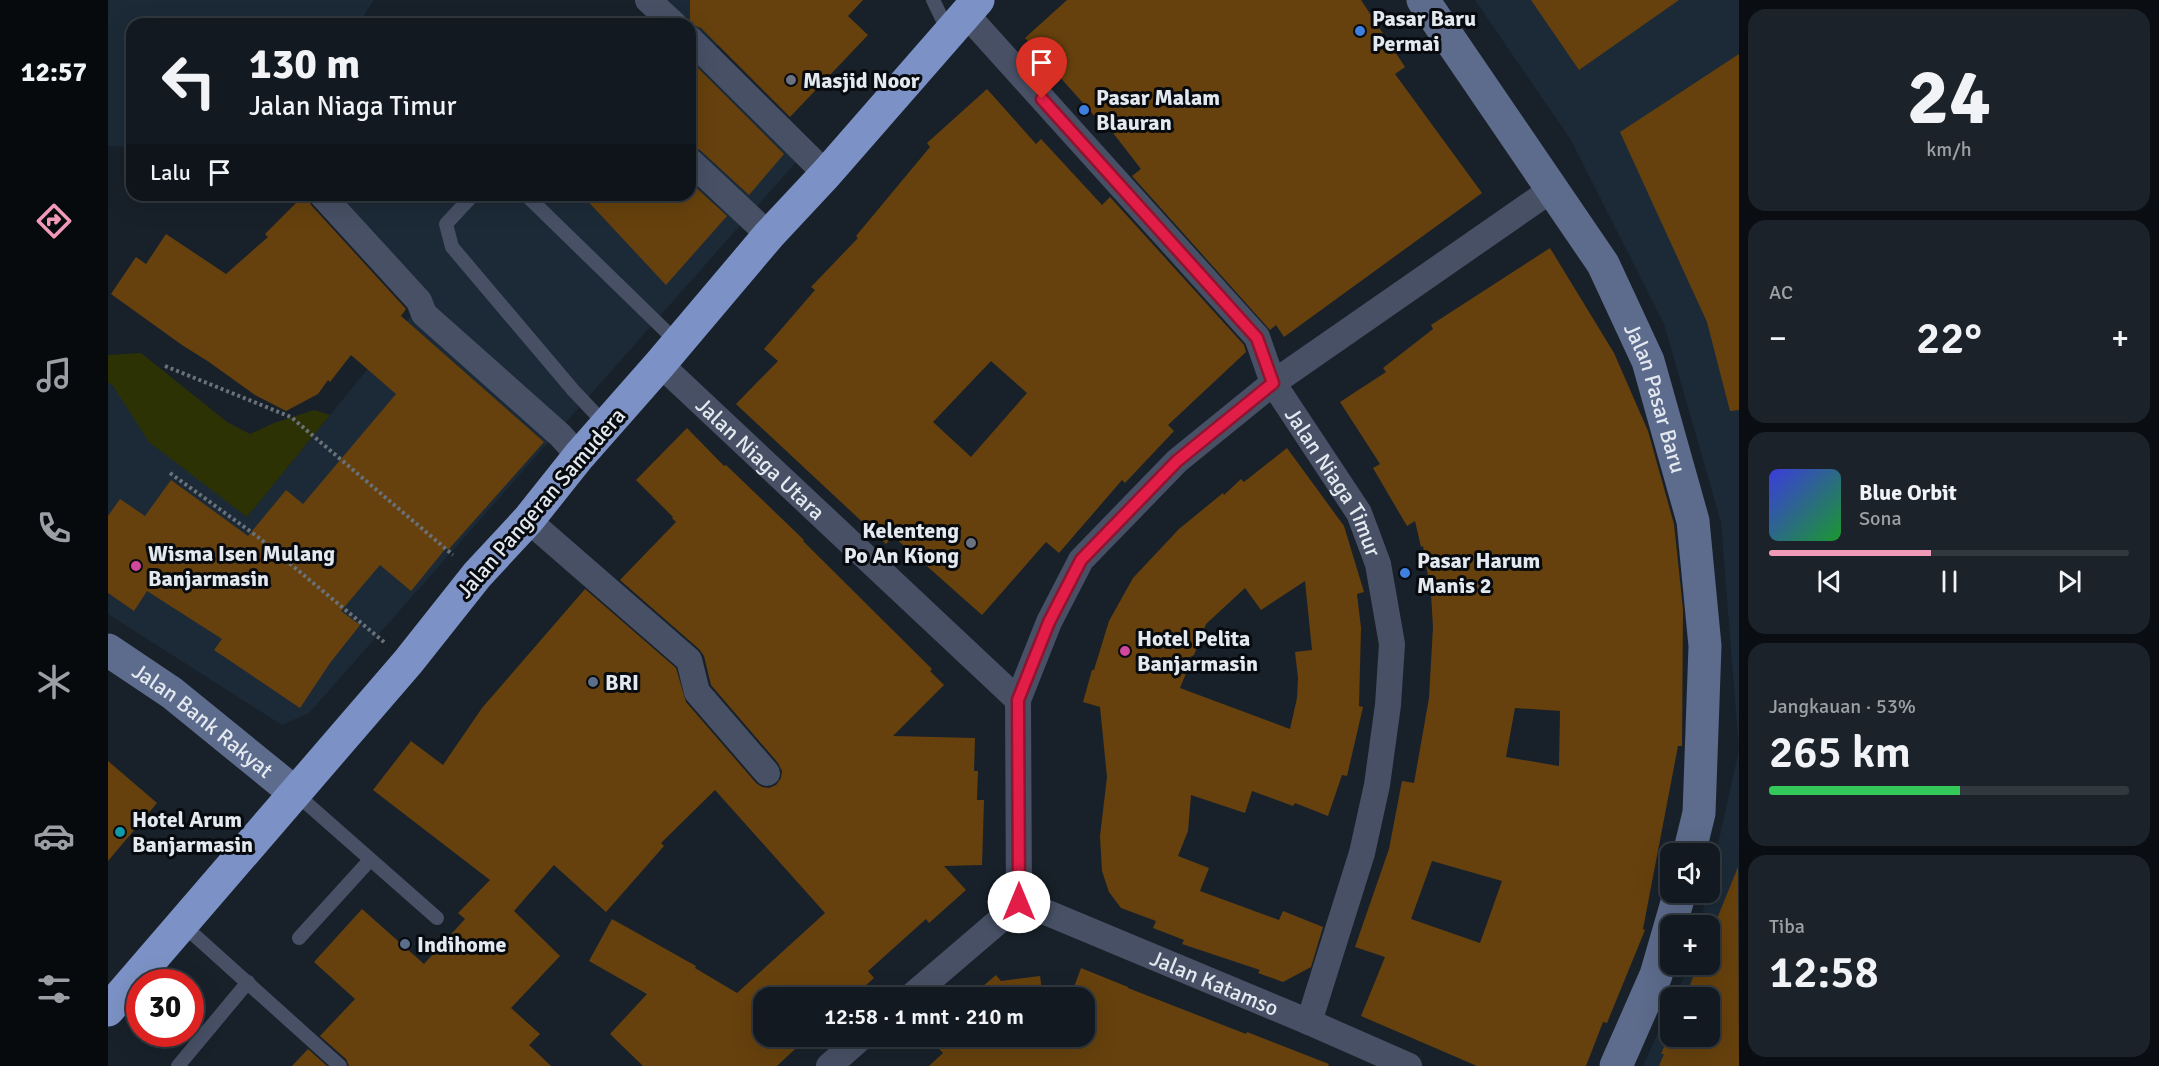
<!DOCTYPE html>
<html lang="id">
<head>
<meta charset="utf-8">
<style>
  :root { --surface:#121920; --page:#1b2229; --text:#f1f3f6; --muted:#9ca0a5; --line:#31383e; --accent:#f09ab7 }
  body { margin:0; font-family:Signika,sans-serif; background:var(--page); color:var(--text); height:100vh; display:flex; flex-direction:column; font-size:22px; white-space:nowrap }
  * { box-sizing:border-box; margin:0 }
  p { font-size:20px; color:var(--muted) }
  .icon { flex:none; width:33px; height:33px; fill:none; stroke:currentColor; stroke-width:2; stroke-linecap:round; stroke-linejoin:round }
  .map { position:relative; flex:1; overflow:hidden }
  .drawer { display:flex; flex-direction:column; gap:9px; padding:9px; background:#0a0e12; width:420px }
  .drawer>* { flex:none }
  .hud { position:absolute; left:18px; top:18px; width:570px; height:183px; border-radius:18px; box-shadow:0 6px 24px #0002,0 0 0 2px var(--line); background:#121920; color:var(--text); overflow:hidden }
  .controls { position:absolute; left:1552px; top:843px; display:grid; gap:12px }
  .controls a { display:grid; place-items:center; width:60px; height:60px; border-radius:12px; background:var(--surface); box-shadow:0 6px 24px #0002,0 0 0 2px var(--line); font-size:30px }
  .speed { position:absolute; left:18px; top:969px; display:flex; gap:12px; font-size:30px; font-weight:700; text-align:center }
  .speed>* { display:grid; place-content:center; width:78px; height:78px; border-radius:50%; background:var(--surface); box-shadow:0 6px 24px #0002,0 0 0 2px var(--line); line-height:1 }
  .speed .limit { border:9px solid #d22; background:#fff; color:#111 }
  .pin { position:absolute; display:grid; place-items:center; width:51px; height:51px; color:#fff; margin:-62px -26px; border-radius:50% 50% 50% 0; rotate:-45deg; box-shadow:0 0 6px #0007 }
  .pin .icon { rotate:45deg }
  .me { position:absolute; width:66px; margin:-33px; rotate:0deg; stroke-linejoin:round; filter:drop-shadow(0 0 4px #0008) }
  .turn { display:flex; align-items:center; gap:21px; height:126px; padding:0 24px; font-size:27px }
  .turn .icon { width:78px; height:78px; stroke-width:2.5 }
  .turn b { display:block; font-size:42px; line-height:51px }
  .then { display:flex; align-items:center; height:57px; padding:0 24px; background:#0003; gap:12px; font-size:22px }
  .big { font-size:45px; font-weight:600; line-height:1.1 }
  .drawer .card { flex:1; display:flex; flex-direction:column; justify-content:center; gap:9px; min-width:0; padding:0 21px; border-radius:18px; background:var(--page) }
  .drawer .dial { align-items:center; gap:0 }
  .dial b { font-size:78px; line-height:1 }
  .song { display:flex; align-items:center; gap:18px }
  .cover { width:72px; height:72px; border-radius:9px; background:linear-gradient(135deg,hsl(240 70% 55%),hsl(130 70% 35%)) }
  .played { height:6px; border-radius:3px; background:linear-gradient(90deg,var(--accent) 45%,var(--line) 45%) }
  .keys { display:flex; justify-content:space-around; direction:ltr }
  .heat { display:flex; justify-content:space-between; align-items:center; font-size:33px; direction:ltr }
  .charge { height:9px; border-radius:4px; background:linear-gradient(90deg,#34c759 53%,var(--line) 0) }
  .trip { position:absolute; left:645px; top:987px; width:342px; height:60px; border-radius:18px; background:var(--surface); box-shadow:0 6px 24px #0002,0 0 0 2px var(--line); font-weight:600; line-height:60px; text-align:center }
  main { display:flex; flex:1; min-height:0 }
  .menu { display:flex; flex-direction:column; width:108px; justify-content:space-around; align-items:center; background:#070a0d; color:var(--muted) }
  .menu .icon { width:42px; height:42px }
  .menu .on { color:var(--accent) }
  .menu b { font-size:27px; color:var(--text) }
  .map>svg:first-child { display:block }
</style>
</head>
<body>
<main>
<nav class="menu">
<b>12:57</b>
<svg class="icon on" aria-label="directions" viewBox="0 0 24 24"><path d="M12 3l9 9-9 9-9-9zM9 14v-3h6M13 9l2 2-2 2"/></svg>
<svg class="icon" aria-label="music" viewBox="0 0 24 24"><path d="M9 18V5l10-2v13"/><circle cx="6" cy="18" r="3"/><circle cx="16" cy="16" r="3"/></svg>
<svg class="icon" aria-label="phone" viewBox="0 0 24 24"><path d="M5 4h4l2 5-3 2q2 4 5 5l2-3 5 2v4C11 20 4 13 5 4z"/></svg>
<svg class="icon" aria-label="climate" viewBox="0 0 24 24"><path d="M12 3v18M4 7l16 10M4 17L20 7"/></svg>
<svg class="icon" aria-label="car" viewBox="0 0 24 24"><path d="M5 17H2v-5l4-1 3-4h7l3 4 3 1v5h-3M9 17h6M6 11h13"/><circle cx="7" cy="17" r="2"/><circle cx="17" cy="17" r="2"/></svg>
<svg class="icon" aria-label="filters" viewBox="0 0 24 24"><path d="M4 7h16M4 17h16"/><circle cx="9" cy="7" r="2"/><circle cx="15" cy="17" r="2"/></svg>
</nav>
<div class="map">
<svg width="1631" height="1066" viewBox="0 0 1631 1066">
  <rect width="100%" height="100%" fill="#18212a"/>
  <g fill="#1c2a37">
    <path d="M0 0H266L250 24H24V147L0 146Z"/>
    <path d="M537 0H652L596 60 696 153 201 713 174 725 0 614V382L139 517 320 295 223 195H582V24H562Z"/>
    <path d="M1367 0H1631V1066H1535L1563 1005V1036H1602V998L1566 997 1582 965 1602 964V926L1592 925 1599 893 1602 892V880L1631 750 1613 522 1556 324 1463 140Z"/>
  </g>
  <path fill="#2d3205" d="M33 353 119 422 142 434 166 423 206 410 222 415 139 517 41 442 5 386 0 382V355Z"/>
  <g fill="#66410d" fill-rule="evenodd">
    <path d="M582 0H755L740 16 760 35 682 117 593 28 582 24Z"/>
    <path d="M959 0H1253L1297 67 1287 74 1374 193 1176 337 1168 325 1162 330 1024 176 1033 169 1002 129 1000 131 917 38Z"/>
    <path d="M1423 0H1571L1471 70Z"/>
    <path d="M1631 54V410L1622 411 1599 322 1512 132Z"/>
    <path d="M582 60 676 154 641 195 592 150 582 146Z"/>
    <path d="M879 89 928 144 933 139 994 205 1002 197 1136 345 1138 352 1060 425 1066 431 1017 483 1014 480 951 553 938 542 874 615 785 536 778 544 628 404 670 361 656 349 707 290 703 287 750 238 748 236 822 147 819 143ZM883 361 919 393 863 457 825 422Z"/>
    <path d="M582 182 619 216 558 285 474 195H582Z"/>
    <path d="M196 195H199L203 205 298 309 293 316 436 442 340 550 338 548 303 591 272 565 233 611 252 625 222 663 192 708 106 650 114 639 39 591 26 611 0 593V516L12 499 37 516 63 480 140 536 178 490 195 504 288 394 243 355 222 382 220 380 210 394 178 411 147 395 101 362 74 345 3 294 28 257 38 264 58 234 118 274 160 237 157 234Z"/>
    <path d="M1442 248 1506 353 1540 431 1566 524 1575 609 1574 746H1570L1535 929 1537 930 1499 1023 1495 1022 1478 1066H1369L1253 1016 1277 957 1247 947 1281 849 1294 781 1306 783 1321 698 1325 627 1323 594 1315 546 1313 547 1307 521 1299 526 1265 468 1272 464 1232 402 1278 372 1275 368 1325 329 1323 325ZM1407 708 1452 711 1451 766 1398 757ZM1324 861 1394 881 1372 943 1303 919Z"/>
    <path d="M579 428 616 466 618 465 696 540 695 541 824 669 822 671 836 685 785 736 867 738 866 771H870L869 800H876L874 865 836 866 858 890 821 923 818 919 760 971 766 978 744 998H656V1036H701L669 1066H535L502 1034 539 994 481 961 504 919 588 966 587 968 629 993 717 913 607 790 553 843 556 846 498 912 446 865 406 911 452 956 403 1008 432 1034 421 1045 443 1066H241L238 1059 212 1036 247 999 206 962 254 909 316 964 357 919 350 913 382 880 265 790 303 741 335 765 374 708 477 589 568 668 578 702 648 783 654 787 661 788 668 785 673 778 674 771 670 763 603 685 596 656 591 649 512 580 568 522 564 518 565 517 528 480Z"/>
    <path d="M1179 448 1236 526 1256 592 1249 594 1253 628 1251 706 1255 707 1239 776 1234 775 1220 816 1187 803 1185 806 1144 791 1137 813 1083 795 1080 831 1070 856 1101 868 1092 891 1171 920 1175 911 1215 927 1203 967 1175 982 1150 973 1152 970 1074 944 1076 940 1045 928 1048 921 1013 908 1001 892 994 871 992 836 999 777 992 707 975 702 984 670H986L1001 621 1025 578 1071 529 1115 493 1116 495 1133 479 1136 482ZM1197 581 1204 650 1187 652 1190 678 1189 698 1182 729 1072 688 1083 661H1075L1086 655 1098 624 1137 588 1153 610Z"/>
    <path d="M0 761 49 803 0 861Z"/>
    <path d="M1630 867 1631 1066H1551L1556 1054H1553L1563 1030V1036H1602V998H1577L1590 964H1602V936Z"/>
    <path d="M973 968 1020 987V988L1138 1034 1139 1032 1221 1064 1220 1066H821L835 1053 819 1036H940L942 1049 947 1036H976V998H962Z"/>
    <path d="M888 975 893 981 932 976 935 998H861Z"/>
    <path d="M200 1049 219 1066H184Z"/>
  </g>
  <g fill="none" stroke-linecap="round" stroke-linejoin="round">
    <g stroke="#697179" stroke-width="4" stroke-dasharray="3 3" stroke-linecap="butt">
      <path d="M57 366 183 417 345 555"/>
      <path d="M62 473 150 537 276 642"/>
    </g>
    <g stroke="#475065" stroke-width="14">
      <path d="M825 0 841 33"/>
      <path d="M365 195 338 224 344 247 465 390 498 425"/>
      <path d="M418 195 570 343"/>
      <path d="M187 793 329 918"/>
      <path d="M74 924 232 1066"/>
      <path d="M191 938 262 860"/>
      <path d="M70 1066 140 982"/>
    </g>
    <g stroke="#475065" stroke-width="26">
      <path d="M540 0 566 24"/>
      <path id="s1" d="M858 14 1149 337 1165 383 1251 513 1270 564 1284 644 1280 705 1269 785 1254 853 1201 1022"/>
      <path d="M582 39 718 174"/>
      <path d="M582 161 661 235"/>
      <path d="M214 195 311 301 316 314 452 435 471 456"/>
      <path id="s2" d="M552 364 910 700"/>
      <path d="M420 520 581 660 589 692 659 773"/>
      <path id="s3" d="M911 901 1201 1022 1301 1066"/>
      <path d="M801 998 906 908 911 901 910 700 941 622 973 560 1069 461 1165 383 1443 190"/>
      <path d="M721 1066 755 1036"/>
    </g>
    <g stroke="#5d6b8c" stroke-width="33">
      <path id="s4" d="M1315 0 1495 264 1540 361 1585 521 1597 646 1591 813 1581 854"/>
      <path id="s5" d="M0 650 64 693 187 793"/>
      <path d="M1508 1066 1548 975 1572 892"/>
    </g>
    <path stroke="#7c92c6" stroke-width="33" d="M0 1010 300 662 369 575 420 520 471 456 552 364 661 235 718 174 870 0"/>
  </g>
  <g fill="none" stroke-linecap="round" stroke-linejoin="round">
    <g stroke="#92132f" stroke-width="15">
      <path id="route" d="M911 902 910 700 941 622 973 560 1069 461 1165 383 1149 338 934 99"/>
    </g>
    <use href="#route" stroke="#e11d48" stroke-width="10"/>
  </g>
  <g fill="#3f7fe0" stroke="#070a0e" stroke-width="2">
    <circle cx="1252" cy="31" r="6"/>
    <circle cx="976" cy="110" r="6"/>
    <circle cx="1297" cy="573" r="6"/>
  </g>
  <g fill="#6b7280" stroke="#070a0e" stroke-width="2">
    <circle cx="683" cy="80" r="6"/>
    <circle cx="863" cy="543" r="6"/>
  </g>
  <g fill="#d1479c" stroke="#070a0e" stroke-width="2">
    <circle cx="28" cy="566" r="6"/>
    <circle cx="1017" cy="651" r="6"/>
  </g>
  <g fill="#5c6f8a" stroke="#070a0e" stroke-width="2">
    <circle cx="485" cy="682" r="6"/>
    <circle cx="297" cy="944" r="6"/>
  </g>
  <circle fill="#0f9aa8" stroke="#070a0e" stroke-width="2" cx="12" cy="832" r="6"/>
  <g text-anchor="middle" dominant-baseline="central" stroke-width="6" stroke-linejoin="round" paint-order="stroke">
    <g font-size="22" font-weight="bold" fill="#e3e9ef" stroke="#070a0e" text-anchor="start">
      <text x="1264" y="18">Pasar Baru<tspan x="1264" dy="25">Permai</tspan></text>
      <text x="695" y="80">Masjid Noor</text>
      <text x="988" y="97">Pasar Malam<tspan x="988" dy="25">Blauran</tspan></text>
      <text x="851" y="530" text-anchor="end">Kelenteng<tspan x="851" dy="25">Po An Kiong</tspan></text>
      <text x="40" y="553">Wisma Isen Mulang<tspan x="40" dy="25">Banjarmasin</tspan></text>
      <text x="1309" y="560">Pasar Harum<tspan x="1309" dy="25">Manis 2</tspan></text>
      <text x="1029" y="638">Hotel Pelita<tspan x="1029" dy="25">Banjarmasin</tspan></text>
      <text x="497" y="682">BRI</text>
      <text x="24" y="819">Hotel Arum<tspan x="24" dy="25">Banjarmasin</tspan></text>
      <text x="309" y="944">Indihome</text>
    </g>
    <g font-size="22" fill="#e3e9ef" stroke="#070a0e">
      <text stroke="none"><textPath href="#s4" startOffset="464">Jalan Pasar Baru</textPath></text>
      <text stroke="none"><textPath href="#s2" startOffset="138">Jalan Niaga Utara</textPath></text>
      <text stroke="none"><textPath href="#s1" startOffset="600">Jalan Niaga Timur</textPath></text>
      <text transform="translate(433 503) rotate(-49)">Jalan Pangeran Samudera</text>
      <text stroke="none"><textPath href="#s5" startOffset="118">Jalan Bank Rakyat</textPath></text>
      <text stroke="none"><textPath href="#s3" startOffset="212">Jalan Katamso</textPath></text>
    </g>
  </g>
</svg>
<div class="controls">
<a><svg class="icon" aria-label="sound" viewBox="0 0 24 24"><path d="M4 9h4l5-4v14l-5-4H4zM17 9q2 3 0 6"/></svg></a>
<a>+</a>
<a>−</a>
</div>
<div class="speed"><div class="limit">30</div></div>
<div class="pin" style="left:934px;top:99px;background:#d93025"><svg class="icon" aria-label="arrive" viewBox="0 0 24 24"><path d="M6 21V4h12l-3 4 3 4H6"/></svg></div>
<svg class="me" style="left:911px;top:902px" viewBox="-20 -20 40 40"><circle r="19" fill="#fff"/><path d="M0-13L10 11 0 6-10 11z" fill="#e11d48"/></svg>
<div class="trip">12:58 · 1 mnt · 210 m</div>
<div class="hud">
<div class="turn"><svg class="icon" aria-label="left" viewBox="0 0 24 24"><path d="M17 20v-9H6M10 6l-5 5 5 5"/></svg><div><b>130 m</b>Jalan Niaga Timur</div></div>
<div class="then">Lalu<svg class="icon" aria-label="arrive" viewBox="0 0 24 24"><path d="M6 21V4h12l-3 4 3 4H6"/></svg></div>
</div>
</div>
<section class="drawer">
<div class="card dial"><b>24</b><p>km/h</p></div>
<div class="card"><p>AC</p>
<div class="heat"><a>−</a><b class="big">22°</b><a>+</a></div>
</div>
<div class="card">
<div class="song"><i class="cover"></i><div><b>Blue Orbit</b><p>Sona</p></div></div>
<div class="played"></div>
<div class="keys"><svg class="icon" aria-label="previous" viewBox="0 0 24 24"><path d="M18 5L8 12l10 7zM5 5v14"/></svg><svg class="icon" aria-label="pause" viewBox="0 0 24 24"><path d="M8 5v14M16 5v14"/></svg><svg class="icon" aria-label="next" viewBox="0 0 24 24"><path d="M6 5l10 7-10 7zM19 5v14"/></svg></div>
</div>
<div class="card"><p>Jangkauan · 53%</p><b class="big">265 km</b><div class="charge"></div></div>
<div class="card"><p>Tiba</p><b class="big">12:58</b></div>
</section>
</main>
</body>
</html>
